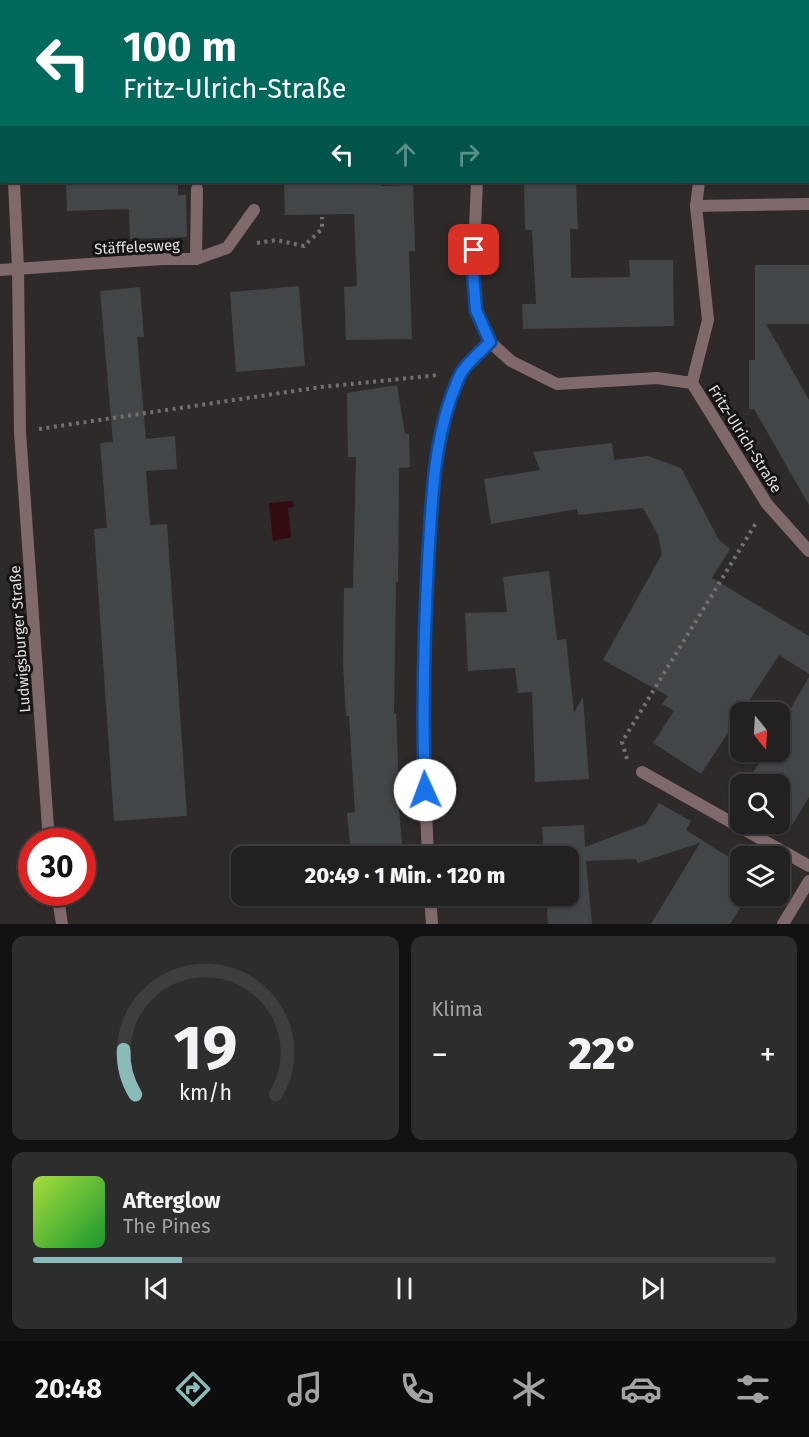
<!DOCTYPE html>
<html lang="de">
<head>
<meta charset="utf-8">
<style>
  :root { --surface:#222020; --page:#2e2d2d; --text:#f1f3f6; --muted:#a2a3a5; --line:#3f3e3e; --accent:#8bbbb9 }
  body { margin:0; font-family:"Fira Sans",sans-serif; background:var(--page); color:var(--text); height:100vh; display:flex; flex-direction:column; font-size:22px; white-space:nowrap }
  * { box-sizing:border-box; margin:0 }
  p { font-size:20px; color:var(--muted) }
  .icon { flex:none; width:33px; height:33px; fill:none; stroke:currentColor; stroke-width:2; stroke-linecap:round; stroke-linejoin:round }
  .map { position:relative; height:924px; overflow:hidden }
  .panel { display:flex; flex-direction:column; gap:12px; padding:12px; background:#131212; flex:1 }
  .panel>* { flex:none }
  .top-card { position:absolute; left:0px; top:0px; width:810px; height:183px; box-shadow:0 2px 4px #0004,0 0 0 2px var(--line); background:#00695c; color:#fff; overflow:hidden }
  .needle { width:39px; rotate:162deg }
  .fabs { position:absolute; left:730px; top:702px; display:grid; gap:12px }
  .fabs a { display:grid; place-items:center; width:60px; height:60px; border-radius:12px; background:var(--surface); box-shadow:0 2px 4px #0004,0 0 0 2px var(--line); font-size:30px }
  .speed { position:absolute; left:18px; top:828px; display:flex; gap:12px; font-size:30px; font-weight:700; text-align:center }
  .speed>* { display:grid; place-content:center; width:78px; height:78px; border-radius:50%; background:var(--surface); box-shadow:0 2px 4px #0004,0 0 0 2px var(--line); line-height:1 }
  .speed .limit { border:9px solid #d22; background:#fff; color:#111 }
  .pin { position:absolute; display:grid; place-items:center; width:51px; height:51px; color:#fff; margin:-26px; border-radius:12px; box-shadow:0 3px 9px #0006 }
  .me { position:absolute; width:66px; margin:-33px; rotate:358deg; stroke-linejoin:round; filter:drop-shadow(0 0 4px #0008) }
  .turn { display:flex; align-items:center; gap:21px; height:126px; padding:0 24px; font-size:27px }
  .turn .icon { width:78px; height:78px; stroke-width:2.5 }
  .turn b { display:block; font-size:42px; line-height:51px }
  .lanes { display:flex; align-items:center; height:57px; padding:0 24px; background:#0003; justify-content:center; gap:30px; direction:ltr }
  .lanes .off { opacity:.35 }
  .big { font-size:45px; font-weight:800; line-height:1.1 }
  .panel .tile { flex:1; display:flex; flex-direction:column; justify-content:center; gap:9px; min-width:0; padding:0 21px; border-radius:12px; background:var(--page) }
  .panel .dial { align-items:center; gap:0 }
  .dial svg { height:156px; overflow:visible; fill:none; stroke:var(--line); stroke-width:7; stroke-linecap:round; text-anchor:middle }
  .dial text { fill:var(--text); stroke:none }
  .song { display:flex; align-items:center; gap:18px }
  .cover { width:72px; height:72px; border-radius:9px; background:linear-gradient(135deg,hsl(80 70% 55%),hsl(130 70% 35%)) }
  .played { height:6px; border-radius:3px; background:linear-gradient(90deg,var(--accent) 20%,var(--line) 20%) }
  .keys { display:flex; justify-content:space-around; direction:ltr }
  .heat { display:flex; justify-content:space-between; align-items:center; font-size:33px; direction:ltr }
  .panel .tiles { flex:1; display:grid; gap:12px; grid-template-columns:1fr 1fr }
  .tile:last-child { grid-column:span 2 }
  .trip { position:absolute; left:231px; top:846px; width:348px; height:60px; border-radius:12px; background:var(--surface); box-shadow:0 2px 4px #0004,0 0 0 2px var(--line); font-weight:800; line-height:60px; text-align:center }
  .dock { display:flex; height:96px; justify-content:space-around; align-items:center; background:#0e0d0d; color:var(--muted) }
  .dock .icon { width:42px; height:42px }
  .dock .on { color:var(--accent) }
  .dock b { font-size:27px; color:var(--text) }
  .map>svg:first-child { display:block }
</style>
</head>
<body>
<div class="map">
<svg width="809" height="924" viewBox="0 0 809 924">
  <rect width="100%" height="100%" fill="#2e2a2a"/>
  <path fill="#330b10" d="M293 501 294 507 288 508 291 537 273 541 269 503Z"/>
  <g fill="#434649">
    <path d="M66 182H178V195H186L187 237 130 239 129 209 67 211Z"/>
    <path d="M284 182H381V186L413 185 415 251H409L412 339 346 340 344 287 357 286 354 214 285 215Z"/>
    <path d="M531 182H567V184L576 183 578 229H570L571 278 630 277 629 260H673L674 326 523 329 522 304H536L532 230H525L524 184H531Z"/>
    <path d="M755 265H809V324H766L809 400V505L754 409H749V360H755Z"/>
    <path d="M299 286 305 366 236 372 230 292Z"/>
    <path d="M140 287 144 337H137L146 439 175 436 177 469 146 471 150 525 167 524 187 816 114 821 94 529 107 528 100 443 113 442 100 291Z"/>
    <path d="M397 385 405 434H409L410 467 399 468 398 582H396L394 714 396 713 399 785H397L403 856H351L347 813 355 812 349 716H346L343 663 344 588H353L356 457H348L347 393Z"/>
    <path d="M612 443 614 460 648 456 681 468 719 540 730 549 712 578 809 636V674L779 655 701 774 653 743 674 711 662 704 668 696 603 660 662 554 658 535 643 508 578 515 577 509 491 524 484 479 540 470 533 452Z"/>
    <path d="M549 571 557 640 566 639 574 713 583 697 589 779 535 782 532 692 518 693 515 668 468 671 465 613 507 612 503 577Z"/>
    <path d="M809 677V797L792 825 780 818V784H746L766 752H780V727Z"/>
    <path d="M659 803 691 821 686 830 741 865V907L730 924H651L700 843 638 863 636 859 586 861 592 924H548L546 896H568V856H544L542 827 584 825 585 847 646 824Z"/>
  </g>
  <g fill="none" stroke-linecap="round" stroke-linejoin="round">
    <g stroke="#736f6f" stroke-width="4" stroke-dasharray="3 4.5" stroke-linecap="butt">
      <path d="M257 243 276 240 304 246 322 229V217"/>
      <path d="M39 429 321 387 439 375"/>
      <path d="M627 759 622 742 756 523"/>
    </g>
    <g stroke="#80696a" stroke-width="12">
      <path d="M196 259 197 189"/>
      <path d="M0 270 163 259H196L227 248 254 210"/>
      <path d="M642 772 809 866"/>
    </g>
    <g stroke="#80696a" stroke-width="12">
      <path d="M508 2V0"/>
      <path d="M739 2 740 0"/>
      <path d="M477 182 473 273 476 310 490 342 511 361 557 384 657 378 692 383 767 504 809 551"/>
      <path d="M696 206 809 204"/>
      <path d="M692 383 708 320 696 206 699 182"/>
      <path d="M428 856 423 745 426 610 433 478 444 418 461 373 490 342"/>
      <path d="M430 896 432 924"/>
      <path d="M783 924 809 881"/>
    </g>
    <g stroke="#80696a" stroke-width="12">
      <path d="M5 0V2"/>
      <path d="M14 182 18 269 20 432 49 842"/>
      <path d="M57 892 62 924"/>
    </g>
  </g>
  <g fill="none" stroke-linecap="round" stroke-linejoin="round">
    <g stroke="#114b97" stroke-width="15">
      <path id="route" d="M425 790C422 714 424 638 428 562 432 499 433 434 460 375 465 364 482 351 490 342L476 310 473 273 474 250"/>
    </g>
    <use href="#route" stroke="#1a73e8" stroke-width="10"/>
  </g>
  <g text-anchor="middle" dominant-baseline="central" stroke-width="6" stroke-linejoin="round" paint-order="stroke">
    <g font-size="15" fill="#e2dfdf" stroke="#151313">
      <text transform="translate(137 247) rotate(-3)">Stäffelesweg</text>
      <text transform="translate(745 439) rotate(58)">Fritz-Ulrich-Straße</text>
      <text transform="translate(20 639) rotate(-94)">Ludwigsburger Straße</text>
    </g>
  </g>
</svg>
<div class="fabs">
<a><svg class="needle" viewBox="-14 -14 28 28"><path d="M0-13l5 13h-10z" fill="#e53935"/><path d="M0 13l5-13h-10z" fill="#a2a3a5"/></svg></a>
<a><svg class="icon" aria-label="search" viewBox="0 0 24 24"><circle cx="10" cy="10" r="6"/><path d="M15 15l6 6"/></svg></a>
<a><svg class="icon" aria-label="layers" viewBox="0 0 24 24"><path d="M12 4l9 5-9 5-9-5zM3 14l9 5 9-5"/></svg></a>
</div>
<div class="speed"><div class="limit">30</div></div>
<div class="pin" style="left:474px;top:250px;background:#d93025"><svg class="icon" aria-label="arrive" viewBox="0 0 24 24"><path d="M6 21V4h12l-3 4 3 4H6"/></svg></div>
<svg class="me" style="left:425px;top:790px" viewBox="-20 -20 40 40"><circle r="19" fill="#fff"/><path d="M0-13L10 11 0 6-10 11z" fill="#1a73e8"/></svg>
<div class="trip">20:49 · 1 Min. · 120 m</div>
<div class="top-card">
<div class="turn"><svg class="icon" aria-label="left" viewBox="0 0 24 24"><path d="M17 20v-9H6M10 6l-5 5 5 5"/></svg><div><b>100 m</b>Fritz-Ulrich-Straße</div></div>
<div class="lanes"><svg class="icon" aria-label="left" viewBox="0 0 24 24"><path d="M17 20v-9H6M10 6l-5 5 5 5"/></svg><svg class="icon off" aria-label="ahead" viewBox="0 0 24 24"><path d="M12 20V5M6 11l6-6 6 6"/></svg><svg class="icon off" aria-label="right" viewBox="0 0 24 24"><path d="M7 20v-9h11M14 6l5 5-5 5"/></svg></div>
</div>
</div>
<section class="panel">
<div class="tiles">
<div class="tile dial"><svg viewBox="0 0 100 80">
<path d="M14 69A42 42 0 1 1 86 69"/>
<path d="M14 69A42 42 0 0 1 8 46" stroke="#8bbbb9"/>
<text x="50" y="56" font-size="32" font-weight="700">19</text>
<text x="50" y="72" font-size="11">km/h</text>
</svg></div>
<div class="tile"><p>Klima</p>
<div class="heat"><a>−</a><b class="big">22°</b><a>+</a></div>
</div>
<div class="tile">
<div class="song"><i class="cover"></i><div><b>Afterglow</b><p>The Pines</p></div></div>
<div class="played"></div>
<div class="keys"><svg class="icon" aria-label="previous" viewBox="0 0 24 24"><path d="M18 5L8 12l10 7zM5 5v14"/></svg><svg class="icon" aria-label="pause" viewBox="0 0 24 24"><path d="M8 5v14M16 5v14"/></svg><svg class="icon" aria-label="next" viewBox="0 0 24 24"><path d="M6 5l10 7-10 7zM19 5v14"/></svg></div>
</div>
</div>
</section>
<nav class="dock">
<b>20:48</b>
<svg class="icon on" aria-label="directions" viewBox="0 0 24 24"><path d="M12 3l9 9-9 9-9-9zM9 14v-3h6M13 9l2 2-2 2"/></svg>
<svg class="icon" aria-label="music" viewBox="0 0 24 24"><path d="M9 18V5l10-2v13"/><circle cx="6" cy="18" r="3"/><circle cx="16" cy="16" r="3"/></svg>
<svg class="icon" aria-label="phone" viewBox="0 0 24 24"><path d="M5 4h4l2 5-3 2q2 4 5 5l2-3 5 2v4C11 20 4 13 5 4z"/></svg>
<svg class="icon" aria-label="climate" viewBox="0 0 24 24"><path d="M12 3v18M4 7l16 10M4 17L20 7"/></svg>
<svg class="icon" aria-label="car" viewBox="0 0 24 24"><path d="M5 17H2v-5l4-1 3-4h7l3 4 3 1v5h-3M9 17h6M6 11h13"/><circle cx="7" cy="17" r="2"/><circle cx="17" cy="17" r="2"/></svg>
<svg class="icon" aria-label="filters" viewBox="0 0 24 24"><path d="M4 7h16M4 17h16"/><circle cx="9" cy="7" r="2"/><circle cx="15" cy="17" r="2"/></svg>
</nav>
</body>
</html>
